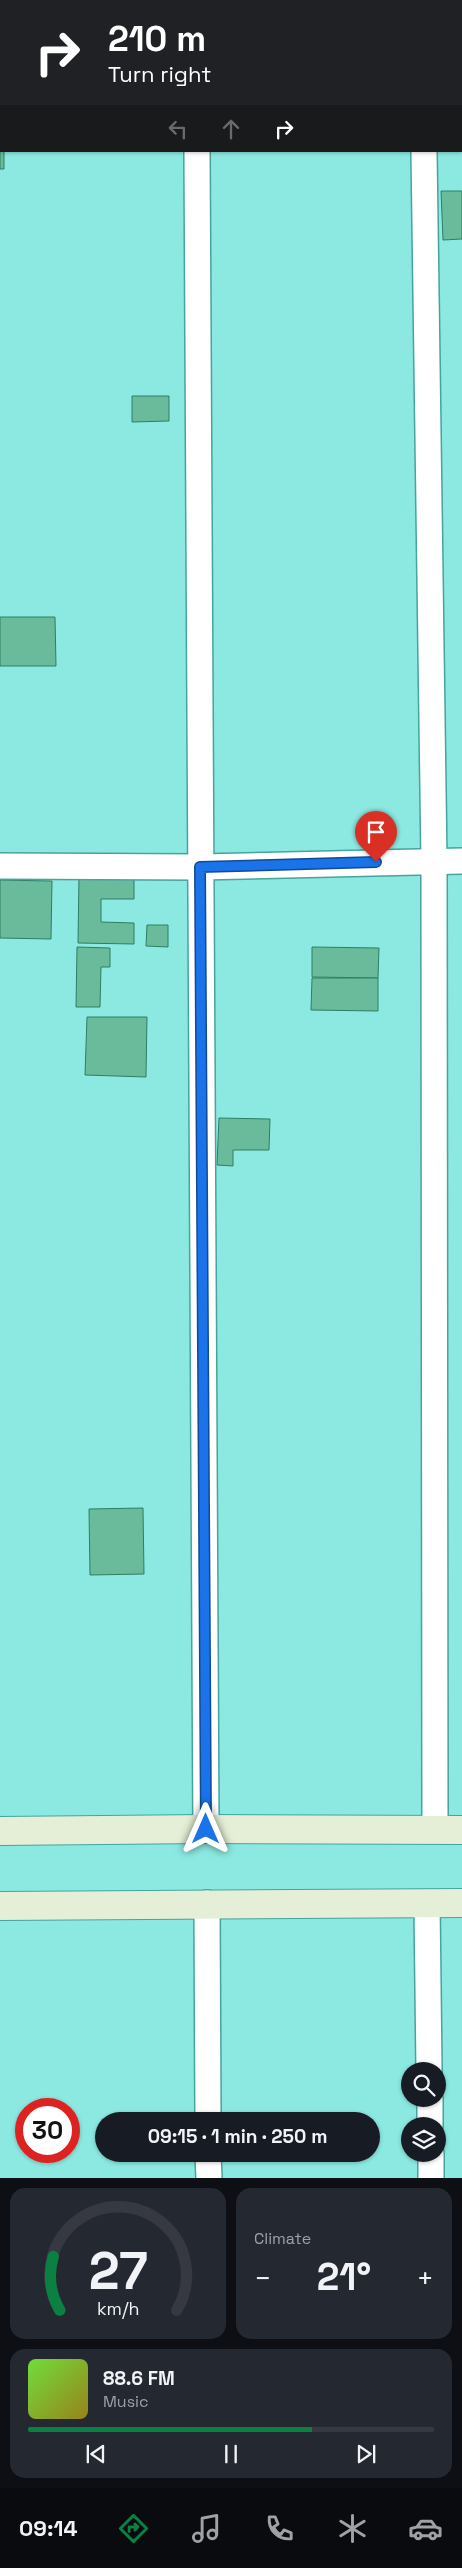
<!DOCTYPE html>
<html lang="en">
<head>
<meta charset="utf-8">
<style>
  :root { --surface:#171b24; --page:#242831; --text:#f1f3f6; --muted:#9ea1a6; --line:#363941; --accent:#0b8043 }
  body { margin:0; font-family:"Space Grotesk",sans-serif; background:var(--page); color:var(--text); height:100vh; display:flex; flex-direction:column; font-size:19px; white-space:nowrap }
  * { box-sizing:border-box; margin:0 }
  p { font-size:16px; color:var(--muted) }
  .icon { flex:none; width:28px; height:28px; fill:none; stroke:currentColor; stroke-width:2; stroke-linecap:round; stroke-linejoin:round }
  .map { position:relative; height:2178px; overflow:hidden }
  .drawer { display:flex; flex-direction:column; gap:10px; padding:10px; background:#0d0f14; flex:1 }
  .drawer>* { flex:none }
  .hud { position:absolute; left:0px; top:0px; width:462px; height:152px; box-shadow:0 1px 4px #0004; background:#202124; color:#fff; overflow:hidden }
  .fabs { position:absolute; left:401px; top:2062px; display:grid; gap:10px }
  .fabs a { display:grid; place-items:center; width:45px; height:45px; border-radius:50%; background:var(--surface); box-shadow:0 1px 4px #0004; font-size:25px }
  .speed { position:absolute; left:15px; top:2098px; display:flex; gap:10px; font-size:25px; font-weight:700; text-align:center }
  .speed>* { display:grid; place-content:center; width:65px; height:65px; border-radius:50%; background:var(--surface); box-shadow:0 1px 4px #0004; line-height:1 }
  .speed .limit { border:8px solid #d22; background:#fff; color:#111 }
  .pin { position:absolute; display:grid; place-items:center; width:42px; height:42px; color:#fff; margin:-51px -21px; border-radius:50% 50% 50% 0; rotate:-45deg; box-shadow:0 0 5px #0007 }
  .pin .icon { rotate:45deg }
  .me { position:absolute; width:55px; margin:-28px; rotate:0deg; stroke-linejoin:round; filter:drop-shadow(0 0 4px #0008) }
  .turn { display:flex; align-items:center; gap:18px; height:105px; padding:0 25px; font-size:22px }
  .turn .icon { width:65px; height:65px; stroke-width:2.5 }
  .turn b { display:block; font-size:35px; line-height:42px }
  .lanes { display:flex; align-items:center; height:48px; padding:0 25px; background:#0003; justify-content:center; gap:25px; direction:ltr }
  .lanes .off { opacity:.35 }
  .big { font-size:38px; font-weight:800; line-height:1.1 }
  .drawer .widget { flex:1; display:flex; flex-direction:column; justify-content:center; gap:8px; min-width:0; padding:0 18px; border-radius:15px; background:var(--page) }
  .drawer .dial { align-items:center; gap:0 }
  .dial svg { height:130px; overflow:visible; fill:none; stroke:var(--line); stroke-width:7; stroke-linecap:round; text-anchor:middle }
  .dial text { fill:var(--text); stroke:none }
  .song { display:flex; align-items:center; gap:15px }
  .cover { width:60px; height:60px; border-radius:8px; background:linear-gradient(135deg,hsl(100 70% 55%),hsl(50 70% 35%)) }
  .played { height:5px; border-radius:2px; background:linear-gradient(90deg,var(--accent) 70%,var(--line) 70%) }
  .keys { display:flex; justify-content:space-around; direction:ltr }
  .heat { display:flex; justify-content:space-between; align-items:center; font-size:28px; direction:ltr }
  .drawer .tiles { flex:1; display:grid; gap:10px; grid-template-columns:1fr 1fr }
  .widget:last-child { grid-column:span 2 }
  .trip { position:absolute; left:95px; top:2112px; width:285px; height:50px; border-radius:25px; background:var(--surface); box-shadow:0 1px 4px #0004; font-weight:800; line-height:50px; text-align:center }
  .dock { display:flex; height:80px; justify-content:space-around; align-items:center; background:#090b0e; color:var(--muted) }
  .dock .icon { width:35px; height:35px }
  .dock .current { color:var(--accent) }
  .dock b { font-size:22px; color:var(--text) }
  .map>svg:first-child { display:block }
</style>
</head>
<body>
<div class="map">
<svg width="462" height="2178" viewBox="0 0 462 2178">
  <rect width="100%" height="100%" fill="#8ce9e1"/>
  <g fill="#6aba9c" stroke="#2c7f64">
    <path d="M0 119 1 151H4V169H0Z"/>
    <path d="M441 191H462V239L443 240Z"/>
    <path d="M132 396H169V421L132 422Z"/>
    <path d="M0 617H55L56 666H0Z"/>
    <path d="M79 875 134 876V899H101V922L134 923V944L78 943Z"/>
    <path d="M0 880 52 881 51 939 0 938Z"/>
    <path d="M147 925H168V947L146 946Z"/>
    <path d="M77 947 110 948V967H101L100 1007H76Z"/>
    <path d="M312 947 379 948 378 978 312 977Z"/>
    <path d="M312 978H378V1011L311 1010Z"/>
    <path d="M87 1017H147L146 1077 85 1075Z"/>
    <path d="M219 1118 270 1119 269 1150H233V1166L217 1165Z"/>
    <path d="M143 1508 144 1574 90 1575 89 1509Z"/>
  </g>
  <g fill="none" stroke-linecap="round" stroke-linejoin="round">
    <g stroke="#45a49d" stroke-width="28">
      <g id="street">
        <path d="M196 0V1"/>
        <path d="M422 0V1"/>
        <path d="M197 151 206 1829"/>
        <path d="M424 151 434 861 435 1830"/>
        <path d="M0 866 200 867 462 861"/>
        <path d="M207 1903 208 2121"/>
        <path d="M427 1903 429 2071"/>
        <path d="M430 2099V2126"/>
        <path d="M208 2154 209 2178"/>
        <path d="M431 2154V2178"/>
      </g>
    </g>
    <g stroke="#45a49d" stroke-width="30">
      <g id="secondary">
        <path d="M0 1831 206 1829 462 1830"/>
        <path d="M0 1906 462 1903"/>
      </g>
    </g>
    <use href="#street" stroke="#fff" stroke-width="25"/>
    <use href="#secondary" stroke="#e5efd7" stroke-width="28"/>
  </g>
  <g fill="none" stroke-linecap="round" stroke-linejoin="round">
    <g stroke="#114b97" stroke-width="12">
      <path id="route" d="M206 1829 200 867 376 862"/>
    </g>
    <use href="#route" stroke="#1a73e8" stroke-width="9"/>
  </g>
</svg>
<div class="fabs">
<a><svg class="icon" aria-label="search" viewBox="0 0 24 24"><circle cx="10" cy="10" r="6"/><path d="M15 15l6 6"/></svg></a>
<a><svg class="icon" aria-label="layers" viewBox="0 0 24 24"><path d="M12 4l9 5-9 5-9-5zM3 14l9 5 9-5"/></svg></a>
</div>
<div class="speed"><div class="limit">30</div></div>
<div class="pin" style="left:376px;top:862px;background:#d93025"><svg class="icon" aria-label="arrive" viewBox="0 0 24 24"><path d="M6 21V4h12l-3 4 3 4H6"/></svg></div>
<svg class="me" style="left:206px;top:1829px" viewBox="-20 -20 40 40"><path d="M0-17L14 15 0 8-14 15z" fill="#1a73e8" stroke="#fff" stroke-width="4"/></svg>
<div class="trip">09:15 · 1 min · 250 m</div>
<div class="hud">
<div class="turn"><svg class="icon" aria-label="right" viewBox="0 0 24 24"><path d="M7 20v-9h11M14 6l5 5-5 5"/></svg><div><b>210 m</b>Turn right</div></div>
<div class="lanes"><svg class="icon off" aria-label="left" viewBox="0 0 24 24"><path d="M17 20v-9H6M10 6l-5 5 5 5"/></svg><svg class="icon off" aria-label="ahead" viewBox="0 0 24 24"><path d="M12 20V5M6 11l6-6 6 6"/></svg><svg class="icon" aria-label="right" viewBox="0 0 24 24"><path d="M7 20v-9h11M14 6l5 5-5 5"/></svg></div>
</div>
</div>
<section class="drawer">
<div class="tiles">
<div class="widget dial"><svg viewBox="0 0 100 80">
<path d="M14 69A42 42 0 1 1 86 69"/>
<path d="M14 69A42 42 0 0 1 10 36" stroke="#0b8043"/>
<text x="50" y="56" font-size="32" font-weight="700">27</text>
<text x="50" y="72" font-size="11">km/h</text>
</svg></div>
<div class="widget"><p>Climate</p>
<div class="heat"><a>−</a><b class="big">21°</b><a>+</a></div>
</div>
<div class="widget">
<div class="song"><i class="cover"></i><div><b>88.6 FM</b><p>Music</p></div></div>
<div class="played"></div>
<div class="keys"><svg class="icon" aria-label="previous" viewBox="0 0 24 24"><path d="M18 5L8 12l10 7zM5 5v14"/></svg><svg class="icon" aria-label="pause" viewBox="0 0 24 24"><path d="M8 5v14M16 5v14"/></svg><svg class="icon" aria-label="next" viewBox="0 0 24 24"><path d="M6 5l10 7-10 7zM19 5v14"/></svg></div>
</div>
</div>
</section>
<nav class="dock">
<b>09:14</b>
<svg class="icon current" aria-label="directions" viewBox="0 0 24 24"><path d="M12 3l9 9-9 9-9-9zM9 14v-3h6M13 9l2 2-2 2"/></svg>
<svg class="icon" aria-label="music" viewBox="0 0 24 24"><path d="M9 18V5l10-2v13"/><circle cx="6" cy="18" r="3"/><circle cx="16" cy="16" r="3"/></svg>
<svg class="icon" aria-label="phone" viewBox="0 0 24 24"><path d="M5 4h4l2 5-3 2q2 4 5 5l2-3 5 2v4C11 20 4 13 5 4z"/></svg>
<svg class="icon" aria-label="climate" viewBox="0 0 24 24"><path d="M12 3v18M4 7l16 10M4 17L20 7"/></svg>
<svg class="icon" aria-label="car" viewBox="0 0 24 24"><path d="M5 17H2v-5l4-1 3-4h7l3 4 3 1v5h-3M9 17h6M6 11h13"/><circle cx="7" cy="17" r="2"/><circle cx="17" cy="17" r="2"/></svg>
</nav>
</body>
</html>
